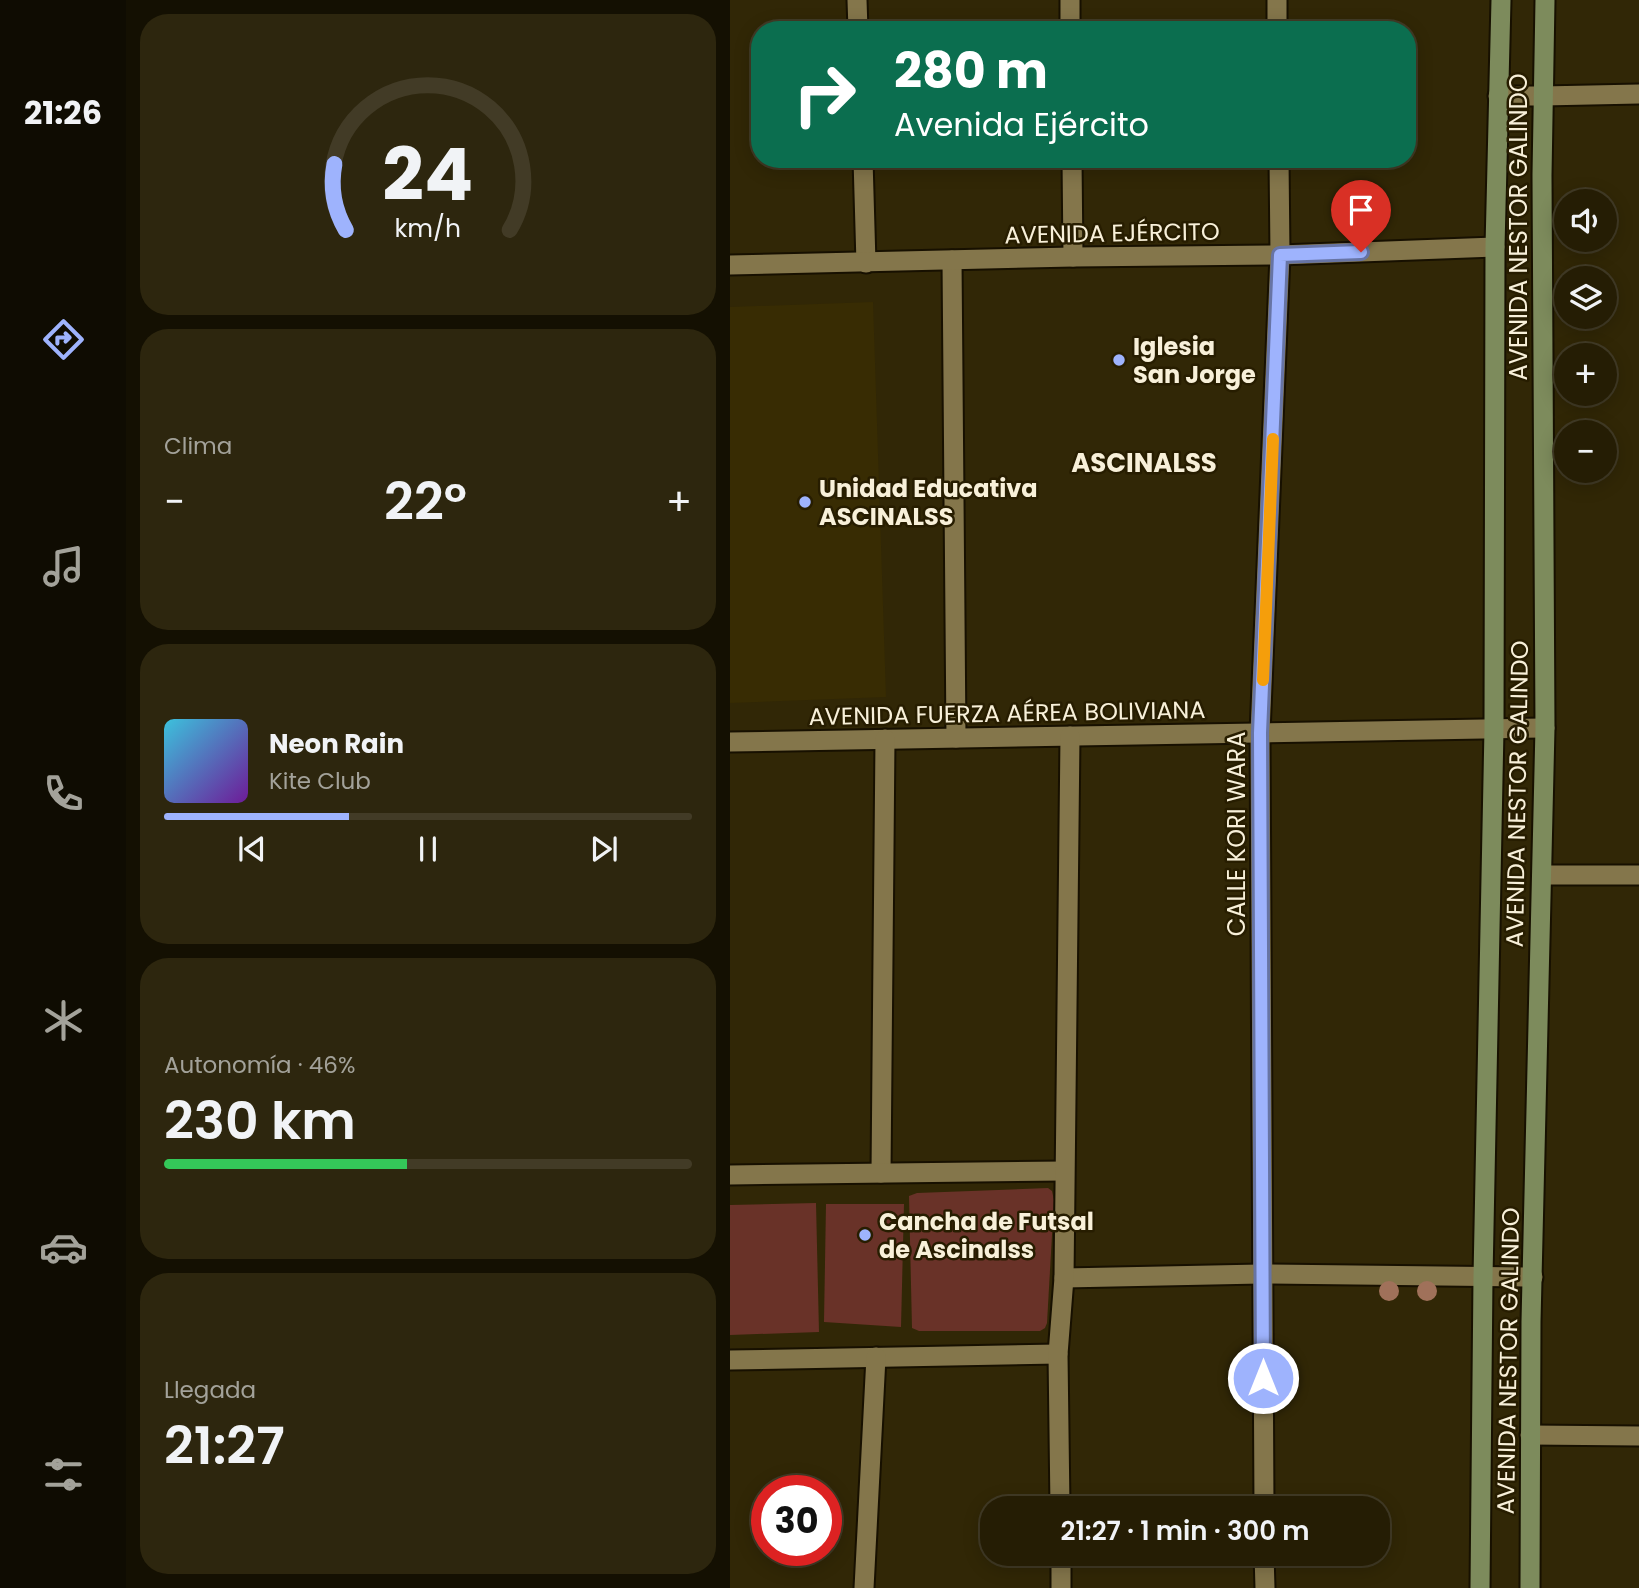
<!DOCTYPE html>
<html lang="es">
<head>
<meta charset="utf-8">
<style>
  :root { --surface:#251d04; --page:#2d260e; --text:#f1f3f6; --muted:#a3a29a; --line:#423b26; --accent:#9eb3fd }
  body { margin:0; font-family:Poppins,sans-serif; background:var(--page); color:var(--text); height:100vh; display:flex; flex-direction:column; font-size:26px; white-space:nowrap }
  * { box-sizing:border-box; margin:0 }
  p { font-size:23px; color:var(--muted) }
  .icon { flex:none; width:38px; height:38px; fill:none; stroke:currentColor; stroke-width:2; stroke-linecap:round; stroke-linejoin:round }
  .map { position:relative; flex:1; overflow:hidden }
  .sheet { display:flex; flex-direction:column; gap:14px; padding:14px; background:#141002; width:604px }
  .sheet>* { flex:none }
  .hud { position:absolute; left:21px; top:21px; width:665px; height:147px; border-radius:28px; box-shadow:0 4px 18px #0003,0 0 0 2px var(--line); background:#0b6e4f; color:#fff; overflow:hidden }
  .tools { position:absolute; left:824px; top:189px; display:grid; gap:14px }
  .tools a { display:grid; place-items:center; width:63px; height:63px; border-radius:50%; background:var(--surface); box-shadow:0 4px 18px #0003,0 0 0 2px var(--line); font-size:35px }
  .speed { position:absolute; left:21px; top:1475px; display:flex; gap:14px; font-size:35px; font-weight:700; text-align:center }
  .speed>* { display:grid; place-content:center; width:91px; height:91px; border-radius:50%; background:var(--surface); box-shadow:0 4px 18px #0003,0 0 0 2px var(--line); line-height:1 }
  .speed .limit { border:10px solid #d22; background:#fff; color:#111 }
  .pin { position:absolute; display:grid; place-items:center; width:60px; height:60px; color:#fff; margin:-72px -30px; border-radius:50% 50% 50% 0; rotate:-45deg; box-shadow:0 0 7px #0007 }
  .pin .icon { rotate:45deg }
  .me { position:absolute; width:77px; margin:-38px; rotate:0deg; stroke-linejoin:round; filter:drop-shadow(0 0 5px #0008) }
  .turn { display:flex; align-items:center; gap:24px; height:147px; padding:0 28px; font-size:32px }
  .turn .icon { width:91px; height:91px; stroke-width:2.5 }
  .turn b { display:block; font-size:49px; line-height:60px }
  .big { font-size:52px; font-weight:600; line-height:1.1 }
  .sheet .widget { flex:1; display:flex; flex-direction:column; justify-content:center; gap:10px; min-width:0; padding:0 24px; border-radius:28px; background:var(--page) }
  .sheet .dial { align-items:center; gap:0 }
  .dial svg { height:182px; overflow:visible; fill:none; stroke:var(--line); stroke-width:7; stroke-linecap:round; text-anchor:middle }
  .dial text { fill:var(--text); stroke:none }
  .song { display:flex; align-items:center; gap:21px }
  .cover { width:84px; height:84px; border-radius:10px; background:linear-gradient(135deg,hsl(190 70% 55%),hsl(280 70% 35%)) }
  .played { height:7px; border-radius:4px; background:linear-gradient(90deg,var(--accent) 35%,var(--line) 35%) }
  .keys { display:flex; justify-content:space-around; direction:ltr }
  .heat { display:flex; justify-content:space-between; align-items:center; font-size:38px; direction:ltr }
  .charge { height:10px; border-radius:5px; background:linear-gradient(90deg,#34c759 46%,var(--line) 0) }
  .trip { position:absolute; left:250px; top:1496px; width:410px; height:70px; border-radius:28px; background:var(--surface); box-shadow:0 4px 18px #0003,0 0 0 2px var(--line); font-weight:600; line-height:70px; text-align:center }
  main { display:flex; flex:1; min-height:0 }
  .menu { display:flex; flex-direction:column; width:126px; justify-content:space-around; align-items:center; background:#0f0c02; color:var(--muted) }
  .menu .icon { width:49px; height:49px }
  .menu .on { color:var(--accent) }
  .menu b { font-size:32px; color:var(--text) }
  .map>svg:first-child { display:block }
</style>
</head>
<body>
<main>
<nav class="menu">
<b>21:26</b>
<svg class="icon on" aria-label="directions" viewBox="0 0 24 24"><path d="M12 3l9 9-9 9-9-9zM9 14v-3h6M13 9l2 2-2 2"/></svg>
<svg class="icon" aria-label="music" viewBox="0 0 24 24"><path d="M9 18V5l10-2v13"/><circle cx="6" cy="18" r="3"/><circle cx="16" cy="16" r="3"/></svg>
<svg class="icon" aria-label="phone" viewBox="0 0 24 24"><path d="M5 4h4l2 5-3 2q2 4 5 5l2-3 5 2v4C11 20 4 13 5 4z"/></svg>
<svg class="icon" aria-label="climate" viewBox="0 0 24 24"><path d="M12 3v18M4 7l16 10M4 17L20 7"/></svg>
<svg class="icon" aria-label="car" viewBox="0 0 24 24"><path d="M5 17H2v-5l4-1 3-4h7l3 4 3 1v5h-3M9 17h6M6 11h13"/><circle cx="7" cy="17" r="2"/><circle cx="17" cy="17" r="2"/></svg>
<svg class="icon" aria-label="filters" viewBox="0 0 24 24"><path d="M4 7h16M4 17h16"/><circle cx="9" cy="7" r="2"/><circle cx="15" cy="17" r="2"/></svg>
</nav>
<section class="sheet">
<div class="widget dial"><svg viewBox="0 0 100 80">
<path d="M14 69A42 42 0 1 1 86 69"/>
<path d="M14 69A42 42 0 0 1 9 40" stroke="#9eb3fd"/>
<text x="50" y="56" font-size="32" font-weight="700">24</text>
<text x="50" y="72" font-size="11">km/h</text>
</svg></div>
<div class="widget"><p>Clima</p>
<div class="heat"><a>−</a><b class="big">22°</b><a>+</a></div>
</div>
<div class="widget">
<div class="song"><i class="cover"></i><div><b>Neon Rain</b><p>Kite Club</p></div></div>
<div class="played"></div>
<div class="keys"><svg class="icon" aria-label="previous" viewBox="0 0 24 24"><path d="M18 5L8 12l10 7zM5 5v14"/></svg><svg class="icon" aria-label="pause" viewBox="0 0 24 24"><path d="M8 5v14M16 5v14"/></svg><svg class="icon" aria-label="next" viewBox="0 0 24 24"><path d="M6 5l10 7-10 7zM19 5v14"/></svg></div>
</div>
<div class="widget"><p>Autonomía · 46%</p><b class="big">230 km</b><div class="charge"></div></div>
<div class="widget"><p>Llegada</p><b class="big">21:27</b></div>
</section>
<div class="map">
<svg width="910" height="1588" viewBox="0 0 910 1588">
  <rect width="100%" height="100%" fill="#312706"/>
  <path fill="#382c03" d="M143 302 156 697 0 703V307Z"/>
  <g fill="#693228">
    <path d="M318 1188 322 1191 324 1200 317 1323 315 1328 310 1331H189L182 1328 179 1196 187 1193Z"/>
    <path d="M86 1203 89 1332 0 1335V1205Z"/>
    <path d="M96 1204H174L171 1327 94 1322Z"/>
  </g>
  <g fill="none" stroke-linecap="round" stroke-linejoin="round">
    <g stroke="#171000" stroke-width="23">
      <g id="minor">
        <path d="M127 0 128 30"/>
        <path d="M340 0V30"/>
        <path d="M547 0V30"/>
        <path d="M768 96H812"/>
        <path d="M133 159 136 263"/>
        <path d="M342 159 343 257"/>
        <path d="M222 260 226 738"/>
        <path d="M0 265 343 257 550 255 765 247"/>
        <path d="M0 742 815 728"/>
        <path d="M812 875H910"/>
        <path d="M151 1173 155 739"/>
        <path d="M0 1175 334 1171"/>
        <path d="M334 1278 531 1274 803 1277"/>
        <path d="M0 1360 328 1354"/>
        <path d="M800 1435 910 1436"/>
        <path d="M330 1508 328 1354 334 1278 340 736"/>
        <path d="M534 1508 530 733 550 255 549 159"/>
        <path d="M331 1554V1588"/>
        <path d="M534 1554 535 1588"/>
        <path d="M134 1588 146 1357"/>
      </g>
    </g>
    <g stroke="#171000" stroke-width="23">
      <path id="tertiary" d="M812 96 910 94"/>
    </g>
    <g stroke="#171000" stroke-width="23">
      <g id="secondary">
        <path d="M750 1588 753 1277 764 729 765 247 771 0"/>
        <path d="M800 1588 801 1322 815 728 812 175 815 0"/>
      </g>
    </g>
    <use href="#minor" stroke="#84764b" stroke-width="19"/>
    <use href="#tertiary" stroke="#84764b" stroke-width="19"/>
    <use href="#secondary" stroke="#7d8b5c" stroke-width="19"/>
  </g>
  <g fill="#a0715a">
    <circle cx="659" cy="1291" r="10"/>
    <circle cx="697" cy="1291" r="10"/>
  </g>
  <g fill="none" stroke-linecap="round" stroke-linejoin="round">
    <g stroke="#6774a4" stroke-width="18">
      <path id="route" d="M533 1378 530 733 550 255 631 252"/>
    </g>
    <use href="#route" stroke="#9eb3fd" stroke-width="12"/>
    <path stroke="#f59e0b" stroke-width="12" d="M533 680 543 439"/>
  </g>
  <g fill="#9eb3fd" stroke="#271d00" stroke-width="2.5">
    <circle cx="389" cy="360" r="7"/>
    <circle cx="75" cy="502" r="7"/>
    <circle cx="135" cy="1235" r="7"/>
  </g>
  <g text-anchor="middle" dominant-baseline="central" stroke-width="5" stroke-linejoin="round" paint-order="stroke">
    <g font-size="24" fill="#f8f0d9" stroke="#271d00">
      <text transform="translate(788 227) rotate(-90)">AVENIDA NESTOR GALINDO</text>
      <text transform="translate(382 233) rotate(-1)">AVENIDA EJÉRCITO</text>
      <text transform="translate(277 713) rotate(-1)">AVENIDA FUERZA AÉREA BOLIVIANA</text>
      <text transform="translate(787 794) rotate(-89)">AVENIDA NESTOR GALINDO</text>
      <text transform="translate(506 834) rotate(-90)">CALLE KORI WARA</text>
      <text transform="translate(778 1361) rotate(-89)">AVENIDA NESTOR GALINDO</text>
    </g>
    <g font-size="24" font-weight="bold" fill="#f8f0d9" stroke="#271d00" text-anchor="start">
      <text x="403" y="346">Iglesia<tspan x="403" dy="28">San Jorge</tspan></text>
      <text x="89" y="488">Unidad Educativa<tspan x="89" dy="28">ASCINALSS</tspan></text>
      <text x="149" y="1221">Cancha de Futsal<tspan x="149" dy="28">de Ascinalss</tspan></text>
    </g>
    <g font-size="26" font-weight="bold" fill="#f8f0d9" stroke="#271d00">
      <text x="414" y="463">ASCINALSS</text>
    </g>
  </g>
</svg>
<div class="tools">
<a><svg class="icon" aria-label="sound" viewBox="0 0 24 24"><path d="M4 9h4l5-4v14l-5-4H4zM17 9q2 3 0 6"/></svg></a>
<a><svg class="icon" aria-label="layers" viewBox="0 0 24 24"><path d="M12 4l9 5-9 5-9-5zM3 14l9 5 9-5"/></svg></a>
<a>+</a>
<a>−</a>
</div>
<div class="speed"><div class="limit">30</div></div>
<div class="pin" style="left:631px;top:252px;background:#d93025"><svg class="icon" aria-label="arrive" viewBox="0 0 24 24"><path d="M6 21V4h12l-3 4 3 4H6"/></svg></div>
<svg class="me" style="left:533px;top:1378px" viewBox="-20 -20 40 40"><circle r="17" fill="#9eb3fd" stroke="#fff" stroke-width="3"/><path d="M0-11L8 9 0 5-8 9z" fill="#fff"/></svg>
<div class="trip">21:27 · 1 min · 300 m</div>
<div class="hud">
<div class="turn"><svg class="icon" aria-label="right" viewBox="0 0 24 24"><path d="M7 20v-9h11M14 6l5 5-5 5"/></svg><div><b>280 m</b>Avenida Ejército</div></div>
</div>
</div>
</main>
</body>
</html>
